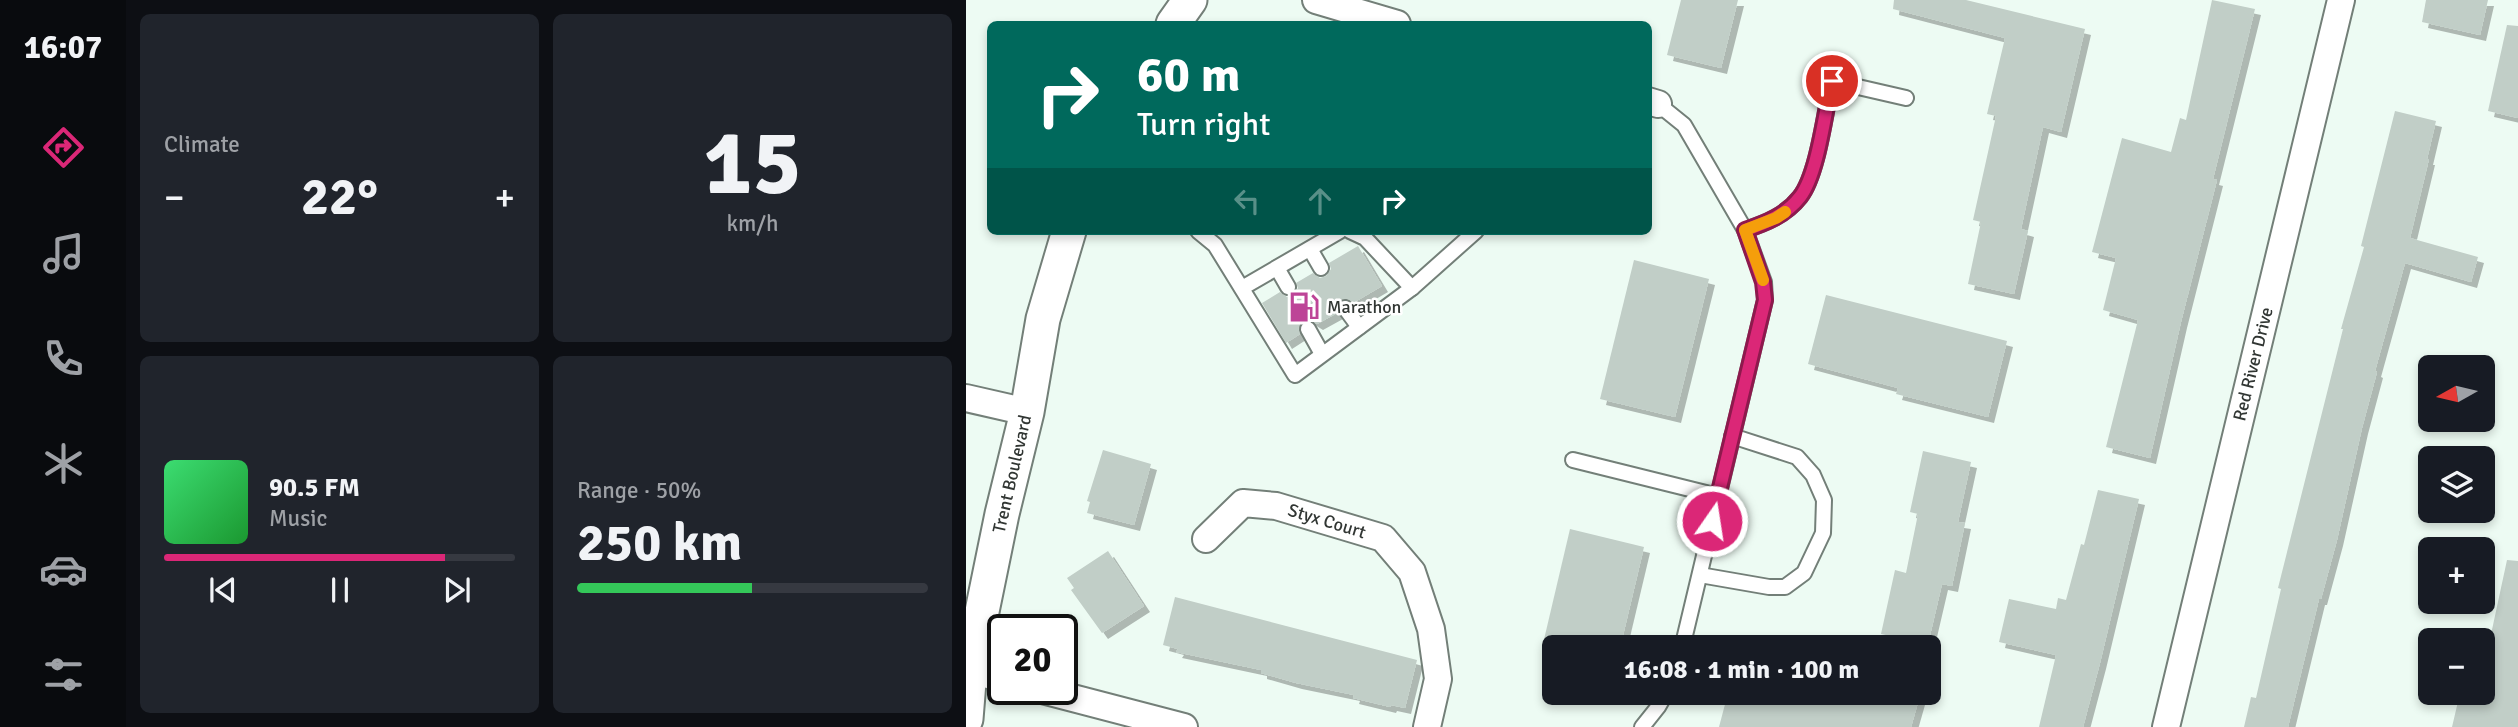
<!DOCTYPE html>
<html lang="en">
<head>
<meta charset="utf-8">
<style>
  :root { --surface:#171b24; --page:#20242c; --text:#f1f3f6; --muted:#9ea1a6; --line:#363941; --accent:#db2777 }
  body { margin:0; font-family:Signika,sans-serif; background:var(--page); color:var(--text); height:100vh; display:flex; flex-direction:column; font-size:26px; white-space:nowrap }
  * { box-sizing:border-box; margin:0 }
  p { font-size:23px; color:var(--muted) }
  .icon { flex:none; width:38px; height:38px; fill:none; stroke:currentColor; stroke-width:2; stroke-linecap:round; stroke-linejoin:round }
  .map { position:relative; flex:1; overflow:hidden }
  .details { display:flex; flex-direction:column; gap:14px; padding:14px; background:#0d0f14; width:840px }
  .details>* { flex:none }
  .hud { position:absolute; left:21px; top:21px; width:665px; height:214px; border-radius:10px; box-shadow:0 4px 10px #0003; background:#00695c; color:#fff; overflow:hidden }
  .needle { width:46px; rotate:262deg }
  .buttons { position:absolute; left:1452px; top:355px; display:grid; gap:14px }
  .buttons a { display:grid; place-items:center; width:77px; height:77px; border-radius:10px; background:var(--surface); box-shadow:0 4px 10px #0003; font-size:35px }
  .speed { position:absolute; left:21px; top:614px; display:flex; gap:14px; font-size:35px; font-weight:700; text-align:center }
  .speed>* { display:grid; place-content:center; width:91px; height:91px; border-radius:50%; background:var(--surface); box-shadow:0 4px 10px #0003; line-height:1 }
  .speed .limit { border:4px solid #111; border-radius:10px; background:#fff; color:#111 }
  .pin { position:absolute; display:grid; place-items:center; width:60px; height:60px; color:#fff; margin:-30px; border:4px solid #fff; border-radius:50%; box-shadow:0 2px 7px #0007 }
  .me { position:absolute; width:77px; margin:-38px; rotate:13deg; stroke-linejoin:round; filter:drop-shadow(0 0 5px #0008) }
  .turn { display:flex; align-items:center; gap:24px; height:147px; padding:0 35px; font-size:32px }
  .turn .icon { width:91px; height:91px; stroke-width:2.5 }
  .turn b { display:block; font-size:49px; line-height:60px }
  .lanes { display:flex; align-items:center; height:66px; padding:0 35px; background:#0003; justify-content:center; gap:35px; direction:ltr }
  .lanes .off { opacity:.35 }
  .big { font-size:52px; font-weight:700; line-height:1.1 }
  .details .card { flex:1; display:flex; flex-direction:column; justify-content:center; gap:10px; min-width:0; padding:0 24px; border-radius:10px; background:var(--page) }
  .details .dial { align-items:center; gap:0 }
  .dial b { font-size:91px; line-height:1 }
  .song { display:flex; align-items:center; gap:21px }
  .cover { width:84px; height:84px; border-radius:10px; background:linear-gradient(135deg,hsl(140 70% 55%),hsl(130 70% 35%)) }
  .played { height:7px; border-radius:4px; background:linear-gradient(90deg,var(--accent) 80%,var(--line) 80%) }
  .keys { display:flex; justify-content:space-around; direction:ltr }
  .heat { display:flex; justify-content:space-between; align-items:center; font-size:38px; direction:ltr }
  .charge { height:10px; border-radius:5px; background:linear-gradient(90deg,#34c759 50%,var(--line) 0) }
  .details .tiles { flex:1; display:grid; gap:14px; grid-template-columns:repeat(2,1fr) }
  .trip { position:absolute; left:576px; top:635px; width:399px; height:70px; border-radius:10px; background:var(--surface); box-shadow:0 4px 10px #0003; font-weight:700; line-height:70px; text-align:center }
  main { display:flex; flex:1; min-height:0 }
  .tabs { display:flex; flex-direction:column; width:126px; justify-content:space-around; align-items:center; background:#090b0e; color:var(--muted) }
  .tabs .icon { width:49px; height:49px }
  .tabs .selected { color:var(--accent) }
  .tabs b { font-size:32px; color:var(--text) }
  .map>svg:first-child { display:block }
</style>
</head>
<body>
<main>
<nav class="tabs">
<b>16:07</b>
<svg class="icon selected" aria-label="directions" viewBox="0 0 24 24"><path d="M12 3l9 9-9 9-9-9zM9 14v-3h6M13 9l2 2-2 2"/></svg>
<svg class="icon" aria-label="music" viewBox="0 0 24 24"><path d="M9 18V5l10-2v13"/><circle cx="6" cy="18" r="3"/><circle cx="16" cy="16" r="3"/></svg>
<svg class="icon" aria-label="phone" viewBox="0 0 24 24"><path d="M5 4h4l2 5-3 2q2 4 5 5l2-3 5 2v4C11 20 4 13 5 4z"/></svg>
<svg class="icon" aria-label="climate" viewBox="0 0 24 24"><path d="M12 3v18M4 7l16 10M4 17L20 7"/></svg>
<svg class="icon" aria-label="car" viewBox="0 0 24 24"><path d="M5 17H2v-5l4-1 3-4h7l3 4 3 1v5h-3M9 17h6M6 11h13"/><circle cx="7" cy="17" r="2"/><circle cx="17" cy="17" r="2"/></svg>
<svg class="icon" aria-label="filters" viewBox="0 0 24 24"><path d="M4 7h16M4 17h16"/><circle cx="9" cy="7" r="2"/><circle cx="15" cy="17" r="2"/></svg>
</nav>
<section class="details">
<div class="tiles">
<div class="card"><p>Climate</p>
<div class="heat"><a>−</a><b class="big">22°</b><a>+</a></div>
</div>
<div class="card dial"><b>15</b><p>km/h</p></div>
<div class="card">
<div class="song"><i class="cover"></i><div><b>90.5 FM</b><p>Music</p></div></div>
<div class="played"></div>
<div class="keys"><svg class="icon" aria-label="previous" viewBox="0 0 24 24"><path d="M18 5L8 12l10 7zM5 5v14"/></svg><svg class="icon" aria-label="pause" viewBox="0 0 24 24"><path d="M8 5v14M16 5v14"/></svg><svg class="icon" aria-label="next" viewBox="0 0 24 24"><path d="M6 5l10 7-10 7zM19 5v14"/></svg></div>
</div>
<div class="card"><p>Range · 50%</p><b class="big">250 km</b><div class="charge"></div></div>
</div>
</section>
<div class="map">
<svg width="1552" height="727" viewBox="0 0 1552 727">
  <defs>
    <filter id="shadow"><feDropShadow dx="6" dy="6" stdDeviation="0" flood-color="#0004"/></filter>
  </defs>
  <rect width="100%" height="100%" fill="#edfbf3"/>
  <g fill="#c1cec7" filter="url(#shadow)">
    <path d="M715 0H772L755 68 701 55Z"/>
    <path d="M928 0H1000L1119 29 1095 132 1077 127 1055 229 1062 231 1048 294 1002 284 1015 222 1007 220 1030 116 1021 114 1039 38 927 9Z"/>
    <path d="M1246 0 1289 9 1247 179 1251 180 1215 322 1184 458 1140 447 1172 320 1137 310 1150 258 1126 252 1156 138 1205 152 1214 118 1220 120Z"/>
    <path d="M1460 0H1522L1514 35 1456 22Z"/>
    <path d="M1541 25 1552 26V118L1522 111Z"/>
    <path d="M1429 111 1470 121 1461 159H1463L1444 238 1512 257 1505 282 1439 263 1409 371 1411 372 1396 428 1371 540 1355 599H1353L1322 727H1278L1285 697 1290 698 1315 589 1312 588 1377 329H1375L1398 247 1395 246Z"/>
    <path d="M392 246 416 286 387 303 382 299 374 300 370 305 371 313 351 324 343 319 337 321 332 328 334 334 320 343 296 303 314 292 321 297 327 295 332 288 330 283 347 273 354 278 360 276 365 269 363 263Z"/>
    <path d="M668 260 743 279 709 417 634 399Z"/>
    <path d="M860 295 1041 341 1022 417 930 394 932 388 842 364Z"/>
    <path d="M137 450 185 464 168 525 121 513 124 502 121 501Z"/>
    <path d="M957 451 1005 462 992 522 999 523 986 586 976 584 962 644 915 634 929 570 940 573 952 514 944 512Z"/>
    <path d="M1132 490 1173 499 1134 663 1117 727H1073L1090 655 1033 642 1043 599 1090 609 1092 598 1100 600 1115 544 1118 545Z"/>
    <path d="M604 529 678 547 654 648H576Z"/>
    <path d="M142 551 178 606 136 633 105 590 108 588 101 578Z"/>
    <path d="M1541 560 1552 561V727H1486L1494 693H1517V637L1524 639Z"/>
    <path d="M209 597 451 660 439 708 425 705 424 707 387 698 388 695 330 683 295 673V670L210 652 212 649 197 645Z"/>
    <path d="M762 693H932L953 699 945 727H753Z"/>
  </g>
  <g fill="none" stroke-linecap="round" stroke-linejoin="round">
    <g stroke="#737f78" stroke-width="18">
      <g id="service">
        <path d="M692 104 718 125 779 230 798 282 799 300 716 648"/>
        <path d="M779 230C800 223 820 215 834 197 852 174 859 111 866 81L940 98"/>
        <path d="M232 231 249 245 329 375 446 288 399 238 384 231"/>
        <path d="M344 249 355 268"/>
        <path d="M311 268 322 287"/>
        <path d="M276 288 374 231"/>
        <path d="M446 288 510 231"/>
        <path d="M379 308 393 327"/>
        <path d="M342 329 356 354"/>
        <path d="M607 460 752 496"/>
        <path d="M734 575 803 587H819L838 573 857 533 858 500 847 475 831 457 766 436"/>
        <path d="M676 727 692 707 700 693"/>
      </g>
    </g>
    <g stroke="#737f78" stroke-width="30">
      <g id="minor">
        <path d="M350 0 431 24"/>
        <path d="M682 101 692 104"/>
        <path d="M0 398 61 412"/>
        <path d="M240 539 277 503 310 506 417 538 446 572 465 629 472 679 461 727"/>
        <path d="M4 670 37 679"/>
        <path d="M76 690 218 727"/>
        <path d="M1200 727 1375 0"/>
      </g>
    </g>
    <g stroke="#737f78" stroke-width="37">
      <g id="tertiary">
        <path d="M207 24 224 0"/>
        <path d="M0 719 4 670 36 514 61 412 77 319 103 231"/>
      </g>
    </g>
    <use href="#service" stroke="#fff" stroke-width="14"/>
    <use href="#minor" stroke="#fff" stroke-width="26"/>
    <use href="#tertiary" stroke="#fff" stroke-width="33"/>
  </g>
  <g fill="none" stroke-linecap="round" stroke-linejoin="round">
    <g stroke="#8e194d" stroke-width="18">
      <path id="route" d="M746 521 799 300 797 282 779 230C800 223 820 215 834 197 852 174 859 111 866 81"/>
    </g>
    <use href="#route" stroke="#db2777" stroke-width="12"/>
    <path stroke="#f59e0b" stroke-width="12" d="M797 280 779 230 810 218 819 212"/>
  </g>
  <defs>
    <g id="fuel-bare" transform="scale(2.415)"><path d="M-5.5-6h7V0h2V4h1.3V-2.5L3-4.5l.8-.8L6-3V5H2.5V1h-1V6h-7ZM-4.2-4.7v3.2H.2V-4.7Z" fill="#bd4497" stroke="#fff" stroke-width="2.5" paint-order="stroke"/></g>
  </defs>
  <g fill-rule="evenodd">
    <use href="#fuel-bare" x="338" y="307"/>
  </g>
  <g text-anchor="middle" dominant-baseline="central" stroke-width="5" stroke-linejoin="round" paint-order="stroke">
    <g font-size="18" fill="#313633" stroke="#fff" text-anchor="start">
      <text x="361" y="307">Marathon</text>
    </g>
    <g font-size="18" fill="#313633" stroke="#fff">
      <text transform="translate(1287 364) rotate(-76)">Red River Drive</text>
      <text transform="translate(46 474) rotate(-77)">Trent Boulevard</text>
      <text transform="translate(361 521) rotate(17)">Styx Court</text>
    </g>
  </g>
</svg>
<div class="buttons">
<a><svg class="needle" viewBox="-14 -14 28 28"><path d="M0-13l5 13h-10z" fill="#e53935"/><path d="M0 13l5-13h-10z" fill="#9ea1a6"/></svg></a>
<a><svg class="icon" aria-label="layers" viewBox="0 0 24 24"><path d="M12 4l9 5-9 5-9-5zM3 14l9 5 9-5"/></svg></a>
<a>+</a>
<a>−</a>
</div>
<div class="speed"><div class="limit">20</div></div>
<div class="pin" style="left:866px;top:81px;background:#d93025"><svg class="icon" aria-label="arrive" viewBox="0 0 24 24"><path d="M6 21V4h12l-3 4 3 4H6"/></svg></div>
<svg class="me" style="left:746px;top:521px" viewBox="-20 -20 40 40"><circle r="17" fill="#db2777" stroke="#fff" stroke-width="3"/><path d="M0-11L8 9 0 5-8 9z" fill="#fff"/></svg>
<div class="trip">16:08 · 1 min · 100 m</div>
<div class="hud">
<div class="turn"><svg class="icon" aria-label="right" viewBox="0 0 24 24"><path d="M7 20v-9h11M14 6l5 5-5 5"/></svg><div><b>60 m</b>Turn right</div></div>
<div class="lanes"><svg class="icon off" aria-label="left" viewBox="0 0 24 24"><path d="M17 20v-9H6M10 6l-5 5 5 5"/></svg><svg class="icon off" aria-label="ahead" viewBox="0 0 24 24"><path d="M12 20V5M6 11l6-6 6 6"/></svg><svg class="icon" aria-label="right" viewBox="0 0 24 24"><path d="M7 20v-9h11M14 6l5 5-5 5"/></svg></div>
</div>
</div>
</main>
</body>
</html>
